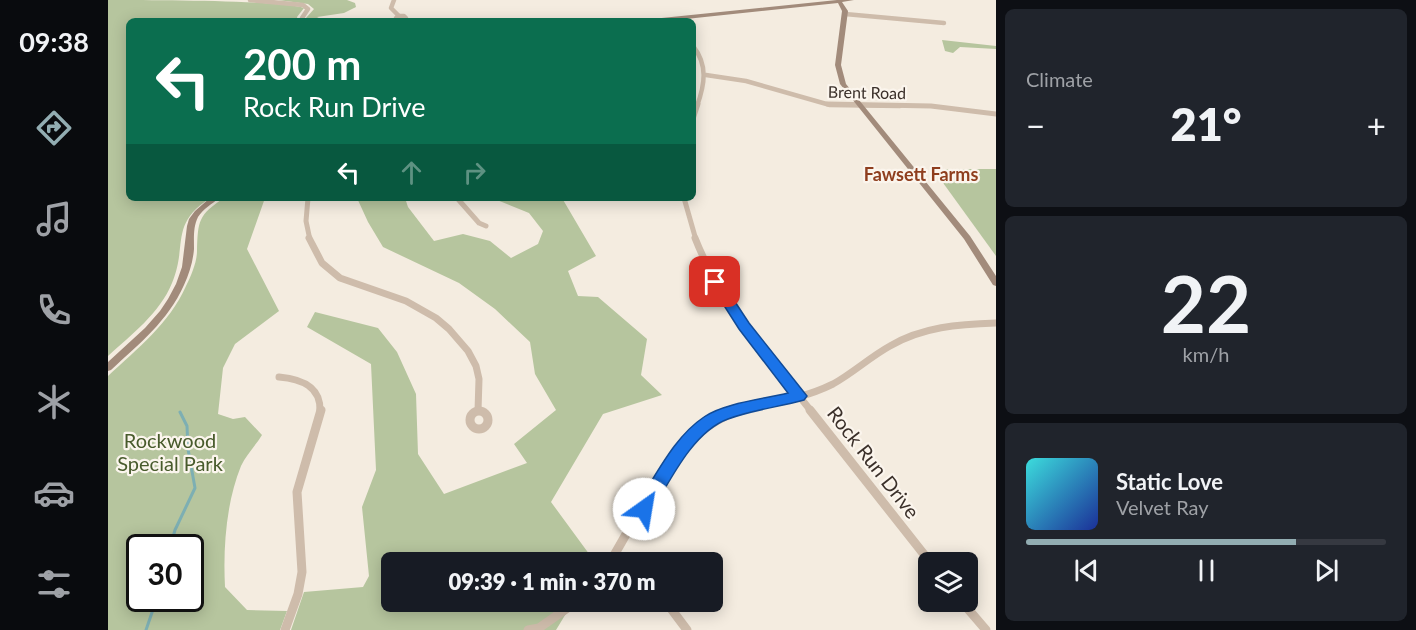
<!DOCTYPE html>
<html lang="en">
<head>
<meta charset="utf-8">
<style>
  :root { --surface:#171b24; --page:#20242c; --text:#f1f3f6; --muted:#9ea1a6; --line:#363941; --accent:#92adb2 }
  body { margin:0; font-family:Lato,sans-serif; background:var(--page); color:var(--text); height:100vh; display:flex; flex-direction:column; font-size:22px; white-space:nowrap }
  * { box-sizing:border-box; margin:0 }
  p { font-size:20px; color:var(--muted) }
  .icon { flex:none; width:33px; height:33px; fill:none; stroke:currentColor; stroke-width:2; stroke-linecap:round; stroke-linejoin:round }
  .map { position:relative; flex:1; overflow:hidden }
  .sheet { display:flex; flex-direction:column; gap:9px; padding:9px; background:#0d0f14; width:420px }
  .sheet>* { flex:none }
  .guide { position:absolute; left:18px; top:18px; width:570px; height:183px; border-radius:9px; box-shadow:0 3px 15px #0003; background:#0b6e4f; color:#fff; overflow:hidden }
  .buttons { position:absolute; left:810px; top:552px; display:grid; gap:12px }
  .buttons a { display:grid; place-items:center; width:60px; height:60px; border-radius:9px; background:var(--surface); box-shadow:0 3px 15px #0003; font-size:30px }
  .speed { position:absolute; left:18px; top:534px; display:flex; gap:12px; font-size:30px; font-weight:700; text-align:center }
  .speed>* { display:grid; place-content:center; width:78px; height:78px; border-radius:50%; background:var(--surface); box-shadow:0 3px 15px #0003; line-height:1 }
  .speed .limit { border:3px solid #111; border-radius:9px; background:#fff; color:#111 }
  .pin { position:absolute; display:grid; place-items:center; width:51px; height:51px; color:#fff; margin:-26px; border-radius:12px; box-shadow:0 3px 9px #0006 }
  .me { position:absolute; width:66px; margin:-33px; rotate:32deg; stroke-linejoin:round; filter:drop-shadow(0 0 4px #0008) }
  .turn { display:flex; align-items:center; gap:21px; height:126px; padding:0 18px; font-size:27px }
  .turn .icon { width:78px; height:78px; stroke-width:2.5 }
  .turn b { display:block; font-size:42px; line-height:51px }
  .lanes { display:flex; align-items:center; height:57px; padding:0 18px; background:#0003; justify-content:center; gap:30px; direction:ltr }
  .lanes .off { opacity:.35 }
  .big { font-size:45px; font-weight:800; line-height:1.1 }
  .sheet .card { flex:1; display:flex; flex-direction:column; justify-content:center; gap:9px; min-width:0; padding:0 21px; border-radius:9px; background:var(--page) }
  .sheet .dial { align-items:center; gap:0 }
  .dial b { font-size:78px; line-height:1 }
  .song { display:flex; align-items:center; gap:18px }
  .cover { width:72px; height:72px; border-radius:9px; background:linear-gradient(135deg,hsl(180 70% 55%),hsl(230 70% 35%)) }
  .played { height:6px; border-radius:3px; background:linear-gradient(90deg,var(--accent) 75%,var(--line) 75%) }
  .keys { display:flex; justify-content:space-around; direction:ltr }
  .heat { display:flex; justify-content:space-between; align-items:center; font-size:33px; direction:ltr }
  .trip { position:absolute; left:273px; top:552px; width:342px; height:60px; border-radius:9px; background:var(--surface); box-shadow:0 3px 15px #0003; font-weight:800; line-height:60px; text-align:center }
  main { display:flex; flex:1; min-height:0 }
  .dock { display:flex; flex-direction:column; width:108px; justify-content:space-around; align-items:center; background:#090b0e; color:var(--muted) }
  .dock .icon { width:42px; height:42px }
  .dock .current { color:var(--accent) }
  .dock b { font-size:27px; color:var(--text) }
  .map>svg:first-child { display:block }
</style>
</head>
<body>
<main>
<nav class="dock">
<b>09:38</b>
<svg class="icon current" aria-label="directions" viewBox="0 0 24 24"><path d="M12 3l9 9-9 9-9-9zM9 14v-3h6M13 9l2 2-2 2"/></svg>
<svg class="icon" aria-label="music" viewBox="0 0 24 24"><path d="M9 18V5l10-2v13"/><circle cx="6" cy="18" r="3"/><circle cx="16" cy="16" r="3"/></svg>
<svg class="icon" aria-label="phone" viewBox="0 0 24 24"><path d="M5 4h4l2 5-3 2q2 4 5 5l2-3 5 2v4C11 20 4 13 5 4z"/></svg>
<svg class="icon" aria-label="climate" viewBox="0 0 24 24"><path d="M12 3v18M4 7l16 10M4 17L20 7"/></svg>
<svg class="icon" aria-label="car" viewBox="0 0 24 24"><path d="M5 17H2v-5l4-1 3-4h7l3 4 3 1v5h-3M9 17h6M6 11h13"/><circle cx="7" cy="17" r="2"/><circle cx="17" cy="17" r="2"/></svg>
<svg class="icon" aria-label="filters" viewBox="0 0 24 24"><path d="M4 7h16M4 17h16"/><circle cx="9" cy="7" r="2"/><circle cx="15" cy="17" r="2"/></svg>
</nav>
<div class="map">
<svg width="888" height="630" viewBox="0 0 888 630">
  <rect width="100%" height="100%" fill="#f4ece0"/>
  <g fill="#b6c59e" fill-rule="evenodd">
    <path d="M0 0C34 0 174 0 196 8L189 17 190 21H21V198H102C61 225 80 245 64 283 52 313 23 335 0 356Z"/>
    <path d="M170 0H239L247 3 248 7 236 13 209 17 216 21H201L198 18 206 9 200 4Z"/>
    <path d="M834 40 888 46V49L852 47 845 53 837 51Z"/>
    <path d="M825 169H888V256Z"/>
    <path d="M116 198H157L139 249 171 311 127 344 115 368 110 414 125 419 137 417 154 435C148 445 138 455 133 466 118 503 115 548 117 587L139 610 179 611 172 630H0V376C30 348 61 324 78 286 83 276 89 262 89 251 90 221 90 215 116 198ZM32 548H82V598H32Z"/>
    <path d="M249 198H297L300 207 326 241 355 234 382 241 403 258 430 244 435 231 421 213 384 198H454L488 256 460 271 470 296 490 297 539 339 533 375 554 395 495 414 443 502 487 562H284V602H465L448 630H183L196 592 255 587 261 576 254 507 268 470 263 364 199 327 207 312 270 328 289 352 308 394 310 454 336 494 419 463 406 444 448 410 427 374 422 342 387 309 351 283 275 247 260 222Z"/>
  </g>
  <g fill="none" stroke-linecap="round" stroke-linejoin="round">
    <g stroke="#7dafb3" stroke-width="3">
      <path d="M62 548 67 530 87 488 80 449 79 426 72 412"/>
      <path d="M38 630 49 598"/>
    </g>
    <g stroke="#cebcab" stroke-width="4.5">
      <path d="M142 0 195 5 200 9 194 18 196 21"/>
      <path d="M286 0 283 8 291 16"/>
      <path d="M737 14 836 23"/>
      <path d="M290 16H296L298 18H288Z"/>
      <path d="M585 46C600 65 597 84 589 106"/>
      <path d="M598 75 638 81 722 105 792 106"/>
    </g>
    <g stroke="#cebcab" stroke-width="5">
      <path d="M719 104 823 106 888 114"/>
      <path d="M585 119 590 104"/>
      <path d="M200 198 198 221 202 240"/>
      <path d="M349 198 371 223 378 226"/>
      <path d="M576 198 588 240"/>
    </g>
    <g stroke="#cebcab" stroke-width="7">
      <path d="M201 238 214 263 232 278 298 301 328 318 341 329 360 351 368 366 371 379 370 411"/>
      <path d="M587 238C613 304 660 357 703 411"/>
      <path d="M171 377C193 379 213 386 212 411"/>
      <path d="M628 411C660 404 695 399 725 384 745 373 762 357 782 346 814 327 851 324 888 323"/>
    </g>
    <g stroke="#cebcab" stroke-width="9">
      <path d="M702 410 822 562"/>
      <circle cx="371" cy="420" r="9"/>
      <path d="M502 562C533 511 571 424 635 410"/>
      <path d="M558 602 579 630"/>
      <path d="M854 602 878 630"/>
      <path d="M177 630 190 594 194 572 189 492 213 410"/>
      <path d="M420 630 431 628 468 602"/>
    </g>
    <g fill="#a28b7b" fill-rule="evenodd">
      <path d="M729 0H746L734 2 740 11 733 65 738 84 862 236 888 276V286L885 285 856 239 732 84 727 65 734 11 730 3 559 21H541L544 19Z"/>
      <path d="M102 198H111C104 204 95 209 90 217 85 227 86 238 86 249 85 262 81 274 76 285 60 321 31 344 3 370L0 371V362L37 328 52 311 60 299 68 284 74 267 79 226 81 219 87 211Z"/>
    </g>
  </g>
  <path fill="#1a73e8" stroke="#114b97" stroke-width="1.5" d="M607 278 612 279 641 323 699 396 696 400C671 407 644 410 620 419 584 432 561 483 542 514L536 516 529 514 527 509 529 504C549 474 566 437 596 417 616 403 657 399 680 393L631 329 601 282Z"/>
  <g text-anchor="middle" dominant-baseline="central" stroke-width="4.5" stroke-linejoin="round" paint-order="stroke">
    <g font-size="16" fill="#3b302a" stroke="#fbf5ed">
      <text transform="translate(759 92) rotate(1)">Brent Road</text>
    </g>
    <g font-size="18" font-weight="bold" fill="#8f3e1e" stroke="#fbf5ed">
      <text x="813" y="174">Fawsett Farms</text>
    </g>
    <g font-size="20" fill="#485b2c" stroke="#fbf5ed">
      <text x="62" y="440">Rockwood<tspan x="62" dy="23">Special Park</tspan></text>
    </g>
    <g font-size="20" fill="#3b302a" stroke="#fbf5ed">
      <text transform="translate(766 462) rotate(52)">Rock Run Drive</text>
    </g>
  </g>
</svg>
<div class="buttons">
<a><svg class="icon" aria-label="layers" viewBox="0 0 24 24"><path d="M12 4l9 5-9 5-9-5zM3 14l9 5 9-5"/></svg></a>
</div>
<div class="speed"><div class="limit">30</div></div>
<div class="pin" style="left:607px;top:282px;background:#d93025"><svg class="icon" aria-label="arrive" viewBox="0 0 24 24"><path d="M6 21V4h12l-3 4 3 4H6"/></svg></div>
<svg class="me" style="left:536px;top:509px" viewBox="-20 -20 40 40"><circle r="19" fill="#fff"/><path d="M0-13L10 11 0 6-10 11z" fill="#1a73e8"/></svg>
<div class="trip">09:39 · 1 min · 370 m</div>
<div class="guide">
<div class="turn"><svg class="icon" aria-label="left" viewBox="0 0 24 24"><path d="M17 20v-9H6M10 6l-5 5 5 5"/></svg><div><b>200 m</b>Rock Run Drive</div></div>
<div class="lanes"><svg class="icon" aria-label="left" viewBox="0 0 24 24"><path d="M17 20v-9H6M10 6l-5 5 5 5"/></svg><svg class="icon off" aria-label="ahead" viewBox="0 0 24 24"><path d="M12 20V5M6 11l6-6 6 6"/></svg><svg class="icon off" aria-label="right" viewBox="0 0 24 24"><path d="M7 20v-9h11M14 6l5 5-5 5"/></svg></div>
</div>
</div>
<section class="sheet">
<div class="card"><p>Climate</p>
<div class="heat"><a>−</a><b class="big">21°</b><a>+</a></div>
</div>
<div class="card dial"><b>22</b><p>km/h</p></div>
<div class="card">
<div class="song"><i class="cover"></i><div><b>Static Love</b><p>Velvet Ray</p></div></div>
<div class="played"></div>
<div class="keys"><svg class="icon" aria-label="previous" viewBox="0 0 24 24"><path d="M18 5L8 12l10 7zM5 5v14"/></svg><svg class="icon" aria-label="pause" viewBox="0 0 24 24"><path d="M8 5v14M16 5v14"/></svg><svg class="icon" aria-label="next" viewBox="0 0 24 24"><path d="M6 5l10 7-10 7zM19 5v14"/></svg></div>
</div>
</section>
</main>
</body>
</html>
